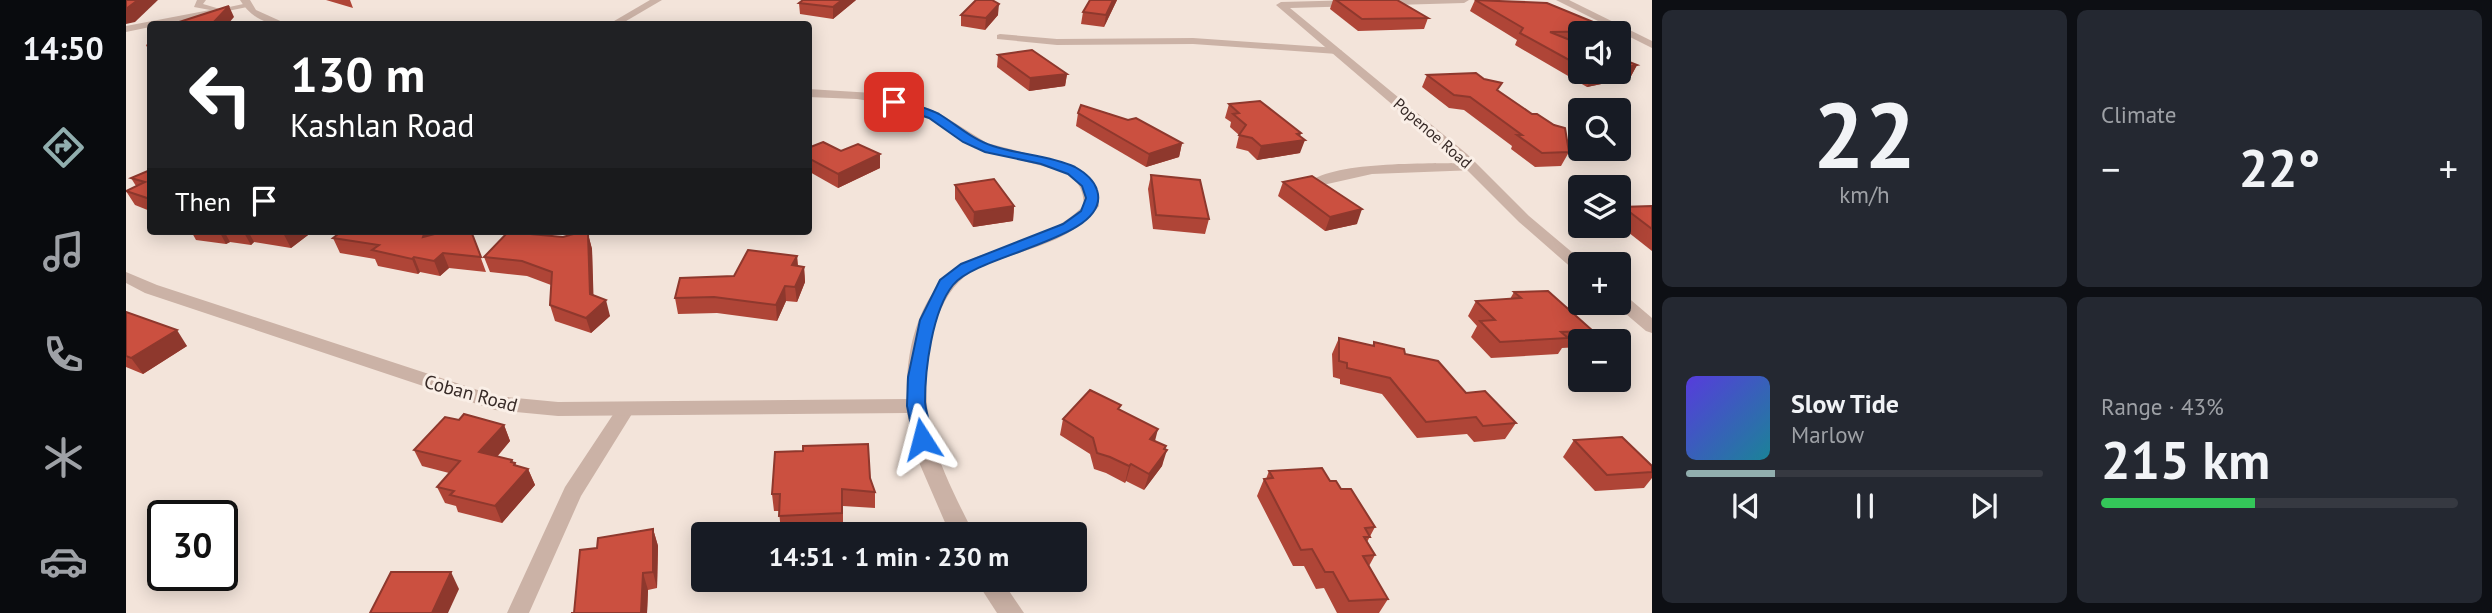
<!DOCTYPE html>
<html lang="en">
<head>
<meta charset="utf-8">
<style>
  :root { --surface:#171b24; --page:#242831; --text:#f1f3f6; --muted:#9ea1a6; --line:#363941; --accent:#91aeae }
  body { margin:0; font-family:"PT Sans",sans-serif; background:var(--page); color:var(--text); height:100vh; display:flex; flex-direction:column; font-size:26px; white-space:nowrap }
  * { box-sizing:border-box; margin:0 }
  p { font-size:23px; color:var(--muted) }
  .icon { flex:none; width:38px; height:38px; fill:none; stroke:currentColor; stroke-width:2; stroke-linecap:round; stroke-linejoin:round }
  .map { position:relative; flex:1; overflow:hidden }
  .sheet { display:flex; flex-direction:column; gap:10px; padding:10px; background:#0d0f14; width:840px }
  .sheet>* { flex:none }
  .top-card { position:absolute; left:21px; top:21px; width:665px; height:214px; border-radius:7px; box-shadow:0 4px 18px #0003; background:#202124; color:#fff; overflow:hidden }
  .buttons { position:absolute; left:1442px; top:21px; display:grid; gap:14px }
  .buttons a { display:grid; place-items:center; width:63px; height:63px; border-radius:7px; background:var(--surface); box-shadow:0 4px 18px #0003; font-size:35px }
  .speed { position:absolute; left:21px; top:500px; display:flex; gap:14px; font-size:35px; font-weight:700; text-align:center }
  .speed>* { display:grid; place-content:center; width:91px; height:91px; border-radius:50%; background:var(--surface); box-shadow:0 4px 18px #0003; line-height:1 }
  .speed .limit { border:4px solid #111; border-radius:10px; background:#fff; color:#111 }
  .pin { position:absolute; display:grid; place-items:center; width:60px; height:60px; color:#fff; margin:-30px; border-radius:14px; box-shadow:0 4px 10px #0006 }
  .me { position:absolute; width:77px; margin:-38px; rotate:351deg; stroke-linejoin:round; filter:drop-shadow(0 0 5px #0008) }
  .turn { display:flex; align-items:center; gap:24px; height:147px; padding:0 28px; font-size:32px }
  .turn .icon { width:91px; height:91px; stroke-width:2.5 }
  .turn b { display:block; font-size:49px; line-height:60px }
  .then { display:flex; align-items:center; height:66px; padding:0 28px; background:#0003; gap:14px; font-size:26px }
  .big { font-size:52px; font-weight:700; line-height:1.1 }
  .sheet .tile { flex:1; display:flex; flex-direction:column; justify-content:center; gap:10px; min-width:0; padding:0 24px; border-radius:10px; background:var(--page) }
  .sheet .dial { align-items:center; gap:0 }
  .dial b { font-size:91px; line-height:1 }
  .song { display:flex; align-items:center; gap:21px }
  .cover { width:84px; height:84px; border-radius:10px; background:linear-gradient(135deg,hsl(250 70% 55%),hsl(190 70% 35%)) }
  .played { height:7px; border-radius:4px; background:linear-gradient(90deg,var(--accent) 25%,var(--line) 25%) }
  .keys { display:flex; justify-content:space-around; direction:ltr }
  .heat { display:flex; justify-content:space-between; align-items:center; font-size:38px; direction:ltr }
  .charge { height:10px; border-radius:5px; background:linear-gradient(90deg,#34c759 43%,var(--line) 0) }
  .sheet .tiles { flex:1; display:grid; gap:10px; grid-template-columns:repeat(2,1fr) }
  .trip { position:absolute; left:565px; top:522px; width:396px; height:70px; border-radius:7px; background:var(--surface); box-shadow:0 4px 18px #0003; font-weight:700; line-height:70px; text-align:center }
  main { display:flex; flex:1; min-height:0 }
  .dock { display:flex; flex-direction:column; width:126px; justify-content:space-around; align-items:center; background:#090b0e; color:var(--muted) }
  .dock .icon { width:49px; height:49px }
  .dock .selected { color:var(--accent) }
  .dock b { font-size:32px; color:var(--text) }
  .map>svg:first-child { display:block }
</style>
</head>
<body>
<main>
<nav class="dock">
<b>14:50</b>
<svg class="icon selected" aria-label="directions" viewBox="0 0 24 24"><path d="M12 3l9 9-9 9-9-9zM9 14v-3h6M13 9l2 2-2 2"/></svg>
<svg class="icon" aria-label="music" viewBox="0 0 24 24"><path d="M9 18V5l10-2v13"/><circle cx="6" cy="18" r="3"/><circle cx="16" cy="16" r="3"/></svg>
<svg class="icon" aria-label="phone" viewBox="0 0 24 24"><path d="M5 4h4l2 5-3 2q2 4 5 5l2-3 5 2v4C11 20 4 13 5 4z"/></svg>
<svg class="icon" aria-label="climate" viewBox="0 0 24 24"><path d="M12 3v18M4 7l16 10M4 17L20 7"/></svg>
<svg class="icon" aria-label="car" viewBox="0 0 24 24"><path d="M5 17H2v-5l4-1 3-4h7l3 4 3 1v5h-3M9 17h6M6 11h13"/><circle cx="7" cy="17" r="2"/><circle cx="17" cy="17" r="2"/></svg>
</nav>
<div class="map">
<svg width="1526" height="613" viewBox="0 0 1526 613">
  <rect width="100%" height="100%" fill="#f3e4da"/>
  <g fill="none" stroke-linecap="round" stroke-linejoin="round">
    <g fill="#cbb2a6" fill-rule="evenodd">
      <path d="M71 0H80L77 4 94 9 122 3 126 6 39 24H24V27L0 32V26L84 10 68 7Z"/>
      <path d="M874 34 931 39 1067 38 1211 48 1216 51 1211 54 1067 44 931 45 871 39V35Z"/>
      <path d="M1346 163 1350 164V170L1246 174 1188 187 1182 183C1209 160 1309 164 1346 163Z"/>
      <path d="M500 403 506 404 509 409 455 496 403 613H381L439 487 494 404Z"/>
    </g>
    <g fill="#cbb2a6" fill-rule="evenodd">
      <path d="M114 0H124L130 10 161 24C141 26 124 17 114 0Z"/>
      <path d="M524 0H536L495 24H483Z"/>
      <path d="M1231 0H1343L1338 3 1164 8 1341 154 1403 216 1460 264H1454V272L1448 270 1393 222 1331 160 1150 5 1155 2Z"/>
      <path d="M1430 0H1443L1526 41V48Z"/>
      <path d="M682 89 747 93 784 101 813 113 861 143 949 166C965 177 971 187 973 206 944 245 894 249 852 268 800 292 793 387 806 436 815 470 832 502 848 534H824L792 460 781 413 432 416 369 410 19 293 0 283V272L31 285 370 396 432 402 781 399C779 343 797 277 853 256 890 242 930 235 958 205 957 189 953 182 939 172L852 149 805 119 775 106 731 99 682 97Z"/>
      <path d="M1493 294 1499 295 1526 318V333L1520 331 1487 303H1493Z"/>
      <path d="M849 579H875L898 613H871Z"/>
    </g>
  </g>
  <g fill="#af4537">
    <path d="M200 0H224L227 8Z"/>
    <path d="M730 0 707 19 674 14 673 3Z"/>
    <path d="M964 0H991L978 27 955 24 957 12Z"/>
    <path d="M1207 0H1271L1302 18 1298 29 1232 31 1204 9Z"/>
    <path d="M1349 0 1489 31 1488 33H1454V43H1453L1454 44V72H1493L1511 65 1504 78 1461 87 1389 45 1391 40 1344 11Z"/>
    <path d="M835 15H872L859 30 835 26Z"/>
    <path d="M24 42V53L20 45Z"/>
    <path d="M872 55 941 74 939 86 903 91 871 67Z"/>
    <path d="M1301 75 1372 91 1443 152 1435 166 1409 167 1385 149 1386 146 1338 110 1323 108 1296 87Z"/>
    <path d="M1103 104 1174 136V153L1131 160 1122 151 1110 148 1113 135 1104 127 1105 122 1099 118Z"/>
    <path d="M952 113 1056 143 1053 157 1020 167 950 126Z"/>
    <path d="M682 148 754 154V168L712 188 682 171Z"/>
    <path d="M24 170V211L9 205 0 191 10 186 5 178Z"/>
    <path d="M1025 175 1083 219 1079 234 1027 229 1022 189Z"/>
    <path d="M1157 182 1231 224 1199 231 1152 196Z"/>
    <path d="M829 185 888 206 887 221 847 227 829 199Z"/>
    <path d="M1526 206V251L1493 225V214L1497 207Z"/>
    <path d="M65 231H186V232L165 248 128 242 125 245 104 242 100 244 70 240Z"/>
    <path d="M216 231H307L308 234 345 231 360 272 323 268 314 276 294 272 292 274 252 266 249 259 214 253 207 238Z"/>
    <path d="M462 234 466 249 467 296 484 316 465 333 429 321 424 305 425 285 401 276 364 272 358 257 437 237Z"/>
    <path d="M671 256 672 266 678 267 679 282 671 302 660 301 651 321 591 313 552 314 549 298 608 276Z"/>
    <path d="M1388 292 1467 331 1461 341H1454V347L1436 348 1432 354 1365 358 1345 337 1351 326 1342 316 1350 301 1384 299Z"/>
    <path d="M0 312 61 346 17 374 0 367Z"/>
    <path d="M1213 338 1246 346 1248 342 1279 354 1390 423 1379 439 1348 442 1341 434 1291 438 1256 394 1214 384V379L1207 377 1206 354Z"/>
    <path d="M994 410 1039 449 1036 466 1018 490 1000 481 999 483 980 473 968 469 964 454 934 435 937 419Z"/>
    <path d="M333 420 378 425 384 441 371 457 387 463 390 466 402 469 409 485 376 523 332 512 330 506 319 503 311 487 323 473 296 466 288 450Z"/>
    <path d="M1448 440 1526 466V478L1518 488 1469 491 1437 457Z"/>
    <path d="M1143 471 1204 481 1215 489 1249 527 1241 542 1249 555 1243 566 1262 599 1253 613H1211L1198 588 1190 589 1178 566H1167L1131 496 1138 479H1140Z"/>
    <path d="M744 478 749 492V508L717 506V530L655 532 653 511H648L646 494Z"/>
    <path d="M527 529 532 546 531 588 522 590 521 613H445H448L471 548Z"/>
  </g>
  <g fill="#8e382d">
    <path d="M12 0H32L9 22 0 24V9Z"/>
    <path d="M716 0H730L707 19V7Z"/>
    <path d="M987 0H991L978 27 980 15Z"/>
    <path d="M873 4 872 15 859 30 860 18Z"/>
    <path d="M103 6 108 17 102 24H86Z"/>
    <path d="M1511 65 1504 78 1461 87 1468 74 1479 72H1493V69Z"/>
    <path d="M941 74 939 86 903 91 904 78Z"/>
    <path d="M1175 133 1173 140H1179L1174 153 1131 160 1135 146Z"/>
    <path d="M1056 143 1053 157 1020 167 1023 154Z"/>
    <path d="M754 154V168L712 188V174Z"/>
    <path d="M888 206 887 221 847 227 848 212Z"/>
    <path d="M1236 209 1231 224 1199 231 1204 217Z"/>
    <path d="M93 231H98L104 242 100 244Z"/>
    <path d="M117 231H122L128 242 125 245Z"/>
    <path d="M160 231H186V232L165 248 157 233Z"/>
    <path d="M299 231H307L308 234 297 237Z"/>
    <path d="M462 234 466 249 468 310 464 294Z"/>
    <path d="M317 253 323 268 314 276 308 261Z"/>
    <path d="M671 256 672 271 666 265Z"/>
    <path d="M288 257 294 272 292 274 286 259Z"/>
    <path d="M678 267 679 282 671 302 669 287Z"/>
    <path d="M659 286 660 301 651 321 650 305Z"/>
    <path d="M480 300 484 316 465 333 460 318Z"/>
    <path d="M51 330 61 346 17 374 5 358Z"/>
    <path d="M378 425 384 441 360 469 353 452Z"/>
    <path d="M1032 429 1028 445 1024 439Z"/>
    <path d="M1040 446 1038 454 1041 450 1036 466 1018 490 1023 474Z"/>
    <path d="M386 460 388 465 389 463 395 477 402 469 409 485 376 523 369 506Z"/>
    <path d="M1005 464 1000 481 999 483 1003 466Z"/>
    <path d="M527 529 532 546 531 588 527 572Z"/>
    <path d="M325 572 333 589 322 613H306Z"/>
    <path d="M517 573 522 590 521 613H515Z"/>
  </g>
  <g fill="#cb5040" stroke="#8e382d" stroke-width="2">
    <path d="M0 0H12L0 9Z"/>
    <path d="M677 0H716L707 7 673 3Z"/>
    <path d="M850 0H866L873 4 860 18 835 15Z"/>
    <path d="M964 0H987L980 15 957 12Z"/>
    <path d="M1210 0H1271L1302 18 1236 19Z"/>
    <path d="M1349 0 1421 3 1489 31 1424 32 1454 44V66L1394 33 1397 28Z"/>
    <path d="M103 6 86 24H47Z"/>
    <path d="M906 50 941 74 904 78 872 55Z"/>
    <path d="M1493 58 1511 65 1493 69Z"/>
    <path d="M1464 72H1479L1468 74Z"/>
    <path d="M1350 73 1358 79 1376 83 1371 90 1406 114H1411L1428 125 1439 128 1443 152 1416 153 1391 135H1396L1344 97 1328 95 1301 75Z"/>
    <path d="M1134 101 1175 133 1171 134 1179 140 1135 146 1126 138 1113 135 1120 125 1107 114 1113 113 1103 104Z"/>
    <path d="M955 105 1002 120 1010 118 1056 143 1023 154 952 113Z"/>
    <path d="M697 142 715 151 732 144 754 154 712 174 682 158V148Z"/>
    <path d="M24 170V199L0 191 19 182 5 178Z"/>
    <path d="M1025 175 1074 180 1083 219 1030 215Z"/>
    <path d="M1186 176 1236 209 1204 217 1157 182Z"/>
    <path d="M868 179 888 206 848 212 829 185Z"/>
    <path d="M1526 206V229L1497 207Z"/>
    <path d="M144 231H160L157 233Z"/>
    <path d="M216 231H299L297 237 320 231H345L355 257 317 253 308 261 288 257 286 259 246 250 253 245 207 238Z"/>
    <path d="M382 232 437 237 451 233 462 234 464 294 480 300 460 318 424 305 426 272 396 261 358 257Z"/>
    <path d="M622 250 671 256 666 265 678 267 669 287 659 286 650 305 588 297 549 298 554 278 608 276Z"/>
    <path d="M1422 291 1467 331 1435 332 1442 338 1374 342 1354 321 1369 320 1350 301 1395 298 1388 292Z"/>
    <path d="M0 312 51 330 5 358 0 356Z"/>
    <path d="M1213 338 1248 346V342L1278 349 1279 354 1312 361 1340 393 1359 391 1390 423 1357 426 1350 417 1300 422 1264 378 1221 368V363L1213 361Z"/>
    <path d="M964 390 995 405 992 409 1032 429 1024 439 1040 446 1038 449 1041 450 1023 474 1005 464 1003 466 984 457 971 453 967 438 937 419Z"/>
    <path d="M338 414 378 425 353 452 386 460 385 462 389 463 388 465 402 469 369 506 324 495 328 491 311 487 334 461 288 450 319 417 333 420Z"/>
    <path d="M1496 437 1526 466V472L1481 475 1448 440Z"/>
    <path d="M742 444 744 478 749 492 716 489V513L653 516 654 494H646L649 452 677 451V446Z"/>
    <path d="M1196 468 1204 481H1210L1215 489H1225L1249 527 1239 528 1244 537H1238L1249 555 1237 556 1262 599 1223 601 1207 572H1199L1186 549 1175 550 1138 479 1147 478 1143 471Z"/>
    <path d="M527 529V572L517 573 515 613H445H448L454 550 471 548 472 538Z"/>
    <path d="M265 572H325L306 613H244Z"/>
  </g>
  <path fill="#1a73e8" stroke="#114b97" stroke-width="2" d="M768 99C782 103 800 107 813 114 831 125 847 140 867 146 894 155 923 155 949 167 958 172 968 180 971 190 987 239 852 253 827 285 806 311 799 370 799 402 800 415 809 433 802 444H789L781 406 782 377 794 320 814 280 835 264 937 224 955 211 960 198 956 186 942 174 915 164 859 152 837 142 803 118 764 105V100Z"/>
  <g text-anchor="middle" dominant-baseline="central" stroke-width="6" stroke-linejoin="round" paint-order="stroke">
    <g font-size="16" fill="#372a27" stroke="#faefe7">
      <text transform="translate(1307 133) rotate(41)">Popenoe Road</text>
    </g>
    <g font-size="19" fill="#372a27" stroke="#faefe7">
      <text transform="translate(345 393) rotate(15)">Coban Road</text>
    </g>
  </g>
</svg>
<div class="buttons">
<a><svg class="icon" aria-label="sound" viewBox="0 0 24 24"><path d="M4 9h4l5-4v14l-5-4H4zM17 9q2 3 0 6"/></svg></a>
<a><svg class="icon" aria-label="search" viewBox="0 0 24 24"><circle cx="10" cy="10" r="6"/><path d="M15 15l6 6"/></svg></a>
<a><svg class="icon" aria-label="layers" viewBox="0 0 24 24"><path d="M12 4l9 5-9 5-9-5zM3 14l9 5 9-5"/></svg></a>
<a>+</a>
<a>−</a>
</div>
<div class="speed"><div class="limit">30</div></div>
<div class="pin" style="left:768px;top:102px;background:#d93025"><svg class="icon" aria-label="arrive" viewBox="0 0 24 24"><path d="M6 21V4h12l-3 4 3 4H6"/></svg></div>
<svg class="me" style="left:796px;top:439px" viewBox="-20 -20 40 40"><path d="M0-17L14 15 0 8-14 15z" fill="#1a73e8" stroke="#fff" stroke-width="4"/></svg>
<div class="trip">14:51 · 1 min · 230 m</div>
<div class="top-card">
<div class="turn"><svg class="icon" aria-label="left" viewBox="0 0 24 24"><path d="M17 20v-9H6M10 6l-5 5 5 5"/></svg><div><b>130 m</b>Kashlan Road</div></div>
<div class="then">Then<svg class="icon" aria-label="arrive" viewBox="0 0 24 24"><path d="M6 21V4h12l-3 4 3 4H6"/></svg></div>
</div>
</div>
<section class="sheet">
<div class="tiles">
<div class="tile dial"><b>22</b><p>km/h</p></div>
<div class="tile"><p>Climate</p>
<div class="heat"><a>−</a><b class="big">22°</b><a>+</a></div>
</div>
<div class="tile">
<div class="song"><i class="cover"></i><div><b>Slow Tide</b><p>Marlow</p></div></div>
<div class="played"></div>
<div class="keys"><svg class="icon" aria-label="previous" viewBox="0 0 24 24"><path d="M18 5L8 12l10 7zM5 5v14"/></svg><svg class="icon" aria-label="pause" viewBox="0 0 24 24"><path d="M8 5v14M16 5v14"/></svg><svg class="icon" aria-label="next" viewBox="0 0 24 24"><path d="M6 5l10 7-10 7zM19 5v14"/></svg></div>
</div>
<div class="tile"><p>Range · 43%</p><b class="big">215 km</b><div class="charge"></div></div>
</div>
</section>
</main>
</body>
</html>
